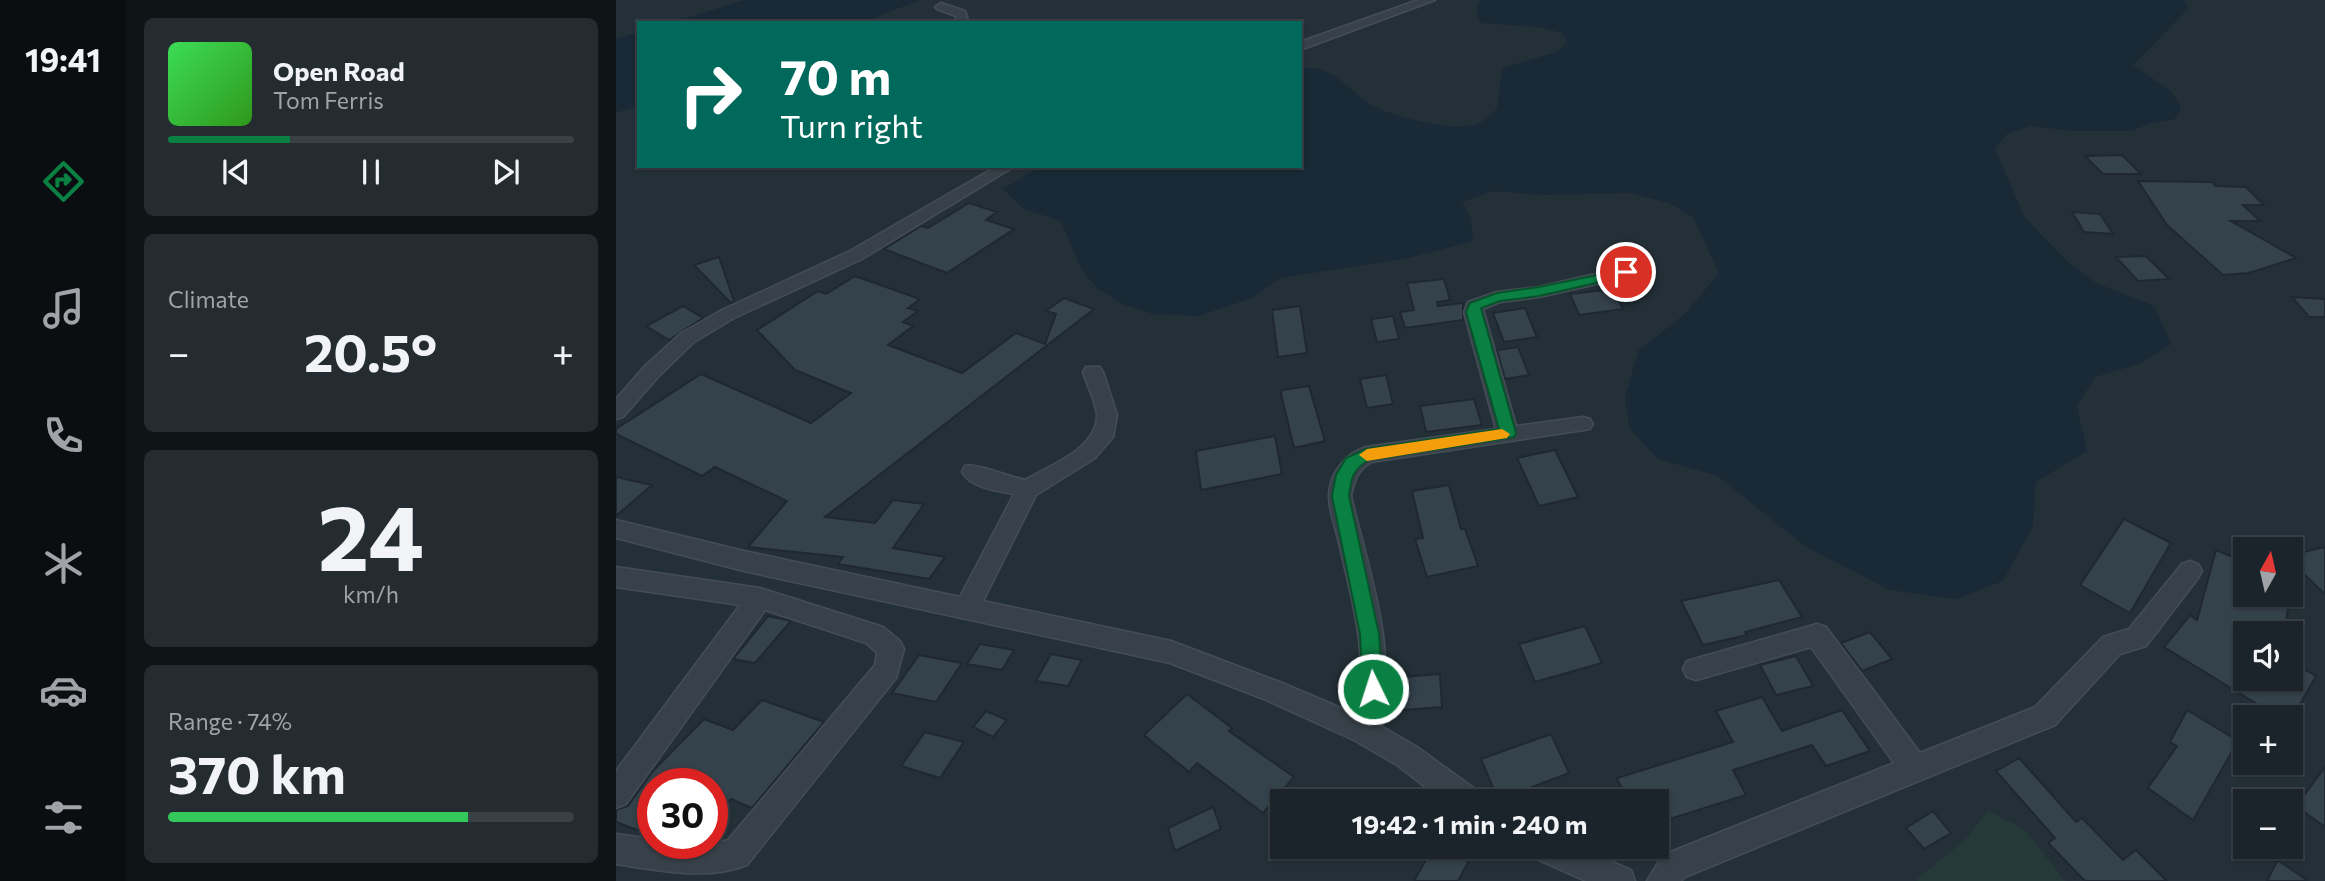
<!DOCTYPE html>
<html lang="en">
<head>
<meta charset="utf-8">
<style>
  :root { --surface:#1b242a; --page:#242c32; --text:#f1f3f6; --muted:#a0a4a8; --line:#394147; --accent:#0b8043 }
  body { margin:0; font-family:Commissioner,sans-serif; background:var(--page); color:var(--text); height:100vh; display:flex; flex-direction:column; font-size:26px; white-space:nowrap }
  * { box-sizing:border-box; margin:0 }
  p { font-size:23px; color:var(--muted) }
  .icon { flex:none; width:38px; height:38px; fill:none; stroke:currentColor; stroke-width:2; stroke-linecap:round; stroke-linejoin:round }
  .map { position:relative; flex:1; overflow:hidden }
  .drawer { display:flex; flex-direction:column; gap:18px; padding:18px; background:#0f1417; width:490px }
  .drawer>* { flex:none }
  .guide { position:absolute; left:21px; top:21px; width:665px; height:147px; border-radius:0px; box-shadow:0 2px 5px #0004,0 0 0 2px var(--line); background:#00695c; color:#fff; overflow:hidden }
  .needle { width:46px; rotate:8deg }
  .controls { position:absolute; left:1617px; top:537px; display:grid; gap:14px }
  .controls a { display:grid; place-items:center; width:70px; height:70px; border-radius:0px; background:var(--surface); box-shadow:0 2px 5px #0004,0 0 0 2px var(--line); font-size:35px }
  .speed { position:absolute; left:21px; top:768px; display:flex; gap:14px; font-size:35px; font-weight:700; text-align:center }
  .speed>* { display:grid; place-content:center; width:91px; height:91px; border-radius:50%; background:var(--surface); box-shadow:0 2px 5px #0004,0 0 0 2px var(--line); line-height:1 }
  .speed .limit { border:10px solid #d22; background:#fff; color:#111 }
  .pin { position:absolute; display:grid; place-items:center; width:60px; height:60px; color:#fff; margin:-30px; border:4px solid #fff; border-radius:50%; box-shadow:0 2px 7px #0007 }
  .me { position:absolute; width:77px; margin:-38px; rotate:356deg; stroke-linejoin:round; filter:drop-shadow(0 0 5px #0008) }
  .turn { display:flex; align-items:center; gap:24px; height:147px; padding:0 28px; font-size:32px }
  .turn .icon { width:91px; height:91px; stroke-width:2.5 }
  .turn b { display:block; font-size:49px; line-height:60px }
  .big { font-size:52px; font-weight:700; line-height:1.1 }
  .drawer .card { flex:1; display:flex; flex-direction:column; justify-content:center; gap:10px; min-width:0; padding:0 24px; border-radius:10px; background:var(--page) }
  .drawer .dial { align-items:center; gap:0 }
  .dial b { font-size:91px; line-height:1 }
  .song { display:flex; align-items:center; gap:21px }
  .cover { width:84px; height:84px; border-radius:10px; background:linear-gradient(135deg,hsl(130 70% 55%),hsl(110 70% 35%)) }
  .played { height:7px; border-radius:4px; background:linear-gradient(90deg,var(--accent) 30%,var(--line) 30%) }
  .keys { display:flex; justify-content:space-around; direction:ltr }
  .heat { display:flex; justify-content:space-between; align-items:center; font-size:38px; direction:ltr }
  .charge { height:10px; border-radius:5px; background:linear-gradient(90deg,#34c759 74%,var(--line) 0) }
  .trip { position:absolute; left:654px; top:789px; width:399px; height:70px; border-radius:0px; background:var(--surface); box-shadow:0 2px 5px #0004,0 0 0 2px var(--line); font-weight:700; line-height:70px; text-align:center }
  main { display:flex; flex:1; min-height:0 }
  .tab-bar { display:flex; flex-direction:column; width:126px; justify-content:space-around; align-items:center; background:#0b0e11; color:var(--muted) }
  .tab-bar .icon { width:49px; height:49px }
  .tab-bar .selected { color:var(--accent) }
  .tab-bar b { font-size:32px; color:var(--text) }
  .map>svg:first-child { display:block }
</style>
</head>
<body>
<main>
<nav class="tab-bar">
<b>19:41</b>
<svg class="icon selected" aria-label="directions" viewBox="0 0 24 24"><path d="M12 3l9 9-9 9-9-9zM9 14v-3h6M13 9l2 2-2 2"/></svg>
<svg class="icon" aria-label="music" viewBox="0 0 24 24"><path d="M9 18V5l10-2v13"/><circle cx="6" cy="18" r="3"/><circle cx="16" cy="16" r="3"/></svg>
<svg class="icon" aria-label="phone" viewBox="0 0 24 24"><path d="M5 4h4l2 5-3 2q2 4 5 5l2-3 5 2v4C11 20 4 13 5 4z"/></svg>
<svg class="icon" aria-label="climate" viewBox="0 0 24 24"><path d="M12 3v18M4 7l16 10M4 17L20 7"/></svg>
<svg class="icon" aria-label="car" viewBox="0 0 24 24"><path d="M5 17H2v-5l4-1 3-4h7l3 4 3 1v5h-3M9 17h6M6 11h13"/><circle cx="7" cy="17" r="2"/><circle cx="17" cy="17" r="2"/></svg>
<svg class="icon" aria-label="filters" viewBox="0 0 24 24"><path d="M4 7h16M4 17h16"/><circle cx="9" cy="7" r="2"/><circle cx="15" cy="17" r="2"/></svg>
</nav>
<section class="drawer">
<div class="card">
<div class="song"><i class="cover"></i><div><b>Open Road</b><p>Tom Ferris</p></div></div>
<div class="played"></div>
<div class="keys"><svg class="icon" aria-label="previous" viewBox="0 0 24 24"><path d="M18 5L8 12l10 7zM5 5v14"/></svg><svg class="icon" aria-label="pause" viewBox="0 0 24 24"><path d="M8 5v14M16 5v14"/></svg><svg class="icon" aria-label="next" viewBox="0 0 24 24"><path d="M6 5l10 7-10 7zM19 5v14"/></svg></div>
</div>
<div class="card"><p>Climate</p>
<div class="heat"><a>−</a><b class="big">20.5°</b><a>+</a></div>
</div>
<div class="card dial"><b>24</b><p>km/h</p></div>
<div class="card"><p>Range · 74%</p><b class="big">370 km</b><div class="charge"></div></div>
</section>
<div class="map">
<svg width="1709" height="881" viewBox="0 0 1709 881">
  <rect width="100%" height="100%" fill="#243038"/>
  <path fill="#263939" d="M1372 811 1408 829 1449 881H1302V878L1349 840Z"/>
  <g fill="#192935">
    <path d="M129 0H304L245 23H54Z"/>
    <path d="M865 0H1568L1573 8 1517 65 1555 91 1565 107 1559 119 1532 124 1516 131H1458L1415 126 1391 134 1379 149 1409 218 1454 264 1482 284 1538 306 1555 344 1526 363 1479 377 1461 406 1471 451 1420 482 1417 526 1387 581 1340 599 1274 590 1190 547 1102 476 1042 459 1014 429 1009 398 1022 351 1069 314 1103 273 1077 217 1053 203 1013 193 927 195 877 191 846 202 855 219 857 241 793 258 664 278 636 298 582 316 538 314 506 304 481 288 465 269 445 221 408 209 387 189 425 166H684V69C715 63 731 89 754 104 775 117 835 131 859 125 866 123 875 114 881 109L886 68 941 52 951 42 946 33 923 27 864 23 860 9Z"/>
    <path d="M23 32V105L0 113V39Z"/>
  </g>
  <g fill="#34424c" stroke="#1f2830" stroke-width="2">
    <path d="M1506 155 1525 174H1487L1469 156Z"/>
    <path d="M1522 181 1596 182 1600 186 1630 187 1648 205H1627L1644 221H1615L1680 258 1633 273 1607 275 1551 225Z"/>
    <path d="M353 203 381 212 370 220 398 229 331 273 268 249 305 226 312 228Z"/>
    <path d="M1456 212 1484 214 1497 234 1468 232Z"/>
    <path d="M1530 256 1553 279 1522 281 1500 257Z"/>
    <path d="M103 257 118 301 115 303 78 265Z"/>
    <path d="M239 276 304 299 292 308 302 311 287 322 297 326 272 345 346 373 400 333 429 344 440 314 430 311 448 298 478 309 209 517 259 523 277 500 308 504 277 548 329 557 313 579 222 564 227 557 132 547 171 501 99 467 86 476 0 434V429L85 374 195 423 235 393 179 370 141 330 202 291 210 294Z"/>
    <path d="M828 279 834 300 821 302 822 306 847 303V320L789 328 784 312 798 310 791 283Z"/>
    <path d="M997 289 1007 309 963 315 954 294Z"/>
    <path d="M1676 297 1709 299V317H1693Z"/>
    <path d="M67 306 87 318 53 340 30 326Z"/>
    <path d="M684 306 691 353 662 357 656 310Z"/>
    <path d="M909 308 921 337 888 342 877 313Z"/>
    <path d="M777 316 783 339 761 342 755 319Z"/>
    <path d="M902 347 913 375 889 379 881 350Z"/>
    <path d="M770 375 777 404 751 408 744 379Z"/>
    <path d="M693 386 709 441 678 448 665 394 666 390Z"/>
    <path d="M858 399 866 425 810 432 804 406Z"/>
    <path d="M659 436 666 474 585 490 580 451Z"/>
    <path d="M939 450 962 497 923 506 901 458Z"/>
    <path d="M0 477 36 485 0 516Z"/>
    <path d="M833 485 845 529H849L862 566 811 577 799 539 807 538 796 491Z"/>
    <path d="M1508 519 1555 543 1514 613 1464 585Z"/>
    <path d="M1709 547V594L1675 562V555Z"/>
    <path d="M1600 550 1629 562V595H1675L1667 634H1653L1642 629 1639 634H1629V679H1675V662L1700 676 1675 720V718H1664L1548 647 1574 615 1581 620Z"/>
    <path d="M1163 580 1186 617 1129 632 1131 635 1087 645 1065 601Z"/>
    <path d="M152 616 175 621 139 663 117 659Z"/>
    <path d="M969 626 986 663 919 682 903 644Z"/>
    <path d="M1254 632 1276 659 1246 671 1225 643Z"/>
    <path d="M364 644 398 650 386 670 351 664Z"/>
    <path d="M435 654 466 660 452 686 420 681Z"/>
    <path d="M303 655 346 663 320 702 276 693Z"/>
    <path d="M1180 656 1197 686 1160 695 1144 665Z"/>
    <path d="M824 674 826 707 774 711V678Z"/>
    <path d="M571 694 616 728 613 731 678 777 647 813 581 763 573 772 528 735Z"/>
    <path d="M1146 697 1166 731 1226 710 1254 751 1210 766 1196 745 1117 770 1130 795 1041 823V802H1012L1001 778 1117 742 1100 711Z"/>
    <path d="M146 700 208 722 136 808 115 799 96 821V784H37V836L0 822V810L12 806 37 771 88 719 117 730Z"/>
    <path d="M1571 710 1622 741 1577 820 1532 788 1561 746 1554 742Z"/>
    <path d="M370 711 391 720 377 737 357 727Z"/>
    <path d="M309 732 348 742 324 778 285 766Z"/>
    <path d="M935 734 953 773 882 800 865 759Z"/>
    <path d="M1403 758 1460 822 1466 818 1507 860 1520 850 1551 881H1469L1432 843 1439 838 1380 771Z"/>
    <path d="M1709 767V827L1680 806Z"/>
    <path d="M597 807 605 829 559 851 552 828Z"/>
    <path d="M1317 811 1335 833 1308 849 1290 828Z"/>
    <path d="M788 847H840L856 855 842 881H798L810 860Z"/>
    <path d="M1662 860 1692 881H1651Z"/>
  </g>
  <g fill="none" stroke-linecap="round" stroke-linejoin="round">
    <g stroke="#444d55" stroke-width="3">
      <g id="minor">
        <path d="M802 0H819L684 50V42Z"/>
        <path d="M325 3 349 11 353 23H341L340 16 321 9 319 7Z"/>
        <path d="M381 166H399L246 259 118 318 78 342 43 376 7 417 0 419V399L29 366 64 334 106 310 234 251Z"/>
        <path d="M1010 267 1019 272 1016 276 923 297 884 302 867 309 900 426 967 417 974 419 977 424 974 429 755 462C741 471 738 481 735 496 752 569 783 650 763 725L801 747 863 792 867 802H829L781 765 738 740 648 699 554 663 128 571 0 538V520L128 551 344 597 398 494C382 491 355 488 346 472L349 466C360 463 394 477 409 480 433 466 482 448 481 415 480 402 471 385 467 372L470 367H484L487 372 501 415 497 437 479 458 420 495 367 601 555 641 666 683 739 714C755 661 735 596 723 543 720 529 713 511 713 496 713 474 730 453 750 447L880 429 848 312 852 302 881 292 923 287Z"/>
        <path d="M1574 561 1582 564 1586 571 1582 578 1530 646 1504 654 1439 725 1069 877 1065 881H1031L1047 855 1278 763 1195 647 1080 680 1071 677 1067 669 1071 661 1201 624 1210 627 1304 753 1419 707 1487 637 1513 629 1566 564Z"/>
        <path d="M0 567 144 588 267 627 284 641 288 649 280 678 131 865C91 881 41 870 0 864V834L37 839V844H96L112 840 259 665 261 653 250 643 149 610 10 804 0 808V771L124 605 0 587Z"/>
        <path d="M914 847H963L1015 870 1019 881H970L918 858Z"/>
      </g>
    </g>
    <use href="#minor" fill="#384149" fill-rule="evenodd"/>
  </g>
  <path fill="#0b8043" stroke="#07532c" stroke-width="2" d="M1010 269 1017 272 1015 275 923 296 884 301 865 308 900 433 898 437 753 460C737 469 735 478 733 496L763 634 767 689 764 695 757 698 750 695 747 689 744 634 716 496 720 475 730 458 750 449 883 429 850 312 854 303 881 293 923 287Z"/>
  <path fill="#f59e0b" d="M886 429 894 434 891 438 751 461 743 455 751 449Z"/>
</svg>
<div class="controls">
<a><svg class="needle" viewBox="-14 -14 28 28"><path d="M0-13l5 13h-10z" fill="#e53935"/><path d="M0 13l5-13h-10z" fill="#a0a4a8"/></svg></a>
<a><svg class="icon" aria-label="sound" viewBox="0 0 24 24"><path d="M4 9h4l5-4v14l-5-4H4zM17 9q2 3 0 6"/></svg></a>
<a>+</a>
<a>−</a>
</div>
<div class="speed"><div class="limit">30</div></div>
<div class="pin" style="left:1010px;top:272px;background:#d93025"><svg class="icon" aria-label="arrive" viewBox="0 0 24 24"><path d="M6 21V4h12l-3 4 3 4H6"/></svg></div>
<svg class="me" style="left:757px;top:689px" viewBox="-20 -20 40 40"><circle r="17" fill="#0b8043" stroke="#fff" stroke-width="3"/><path d="M0-11L8 9 0 5-8 9z" fill="#fff"/></svg>
<div class="trip">19:42 · 1 min · 240 m</div>
<div class="guide">
<div class="turn"><svg class="icon" aria-label="right" viewBox="0 0 24 24"><path d="M7 20v-9h11M14 6l5 5-5 5"/></svg><div><b>70 m</b>Turn right</div></div>
</div>
</div>
</main>
</body>
</html>
